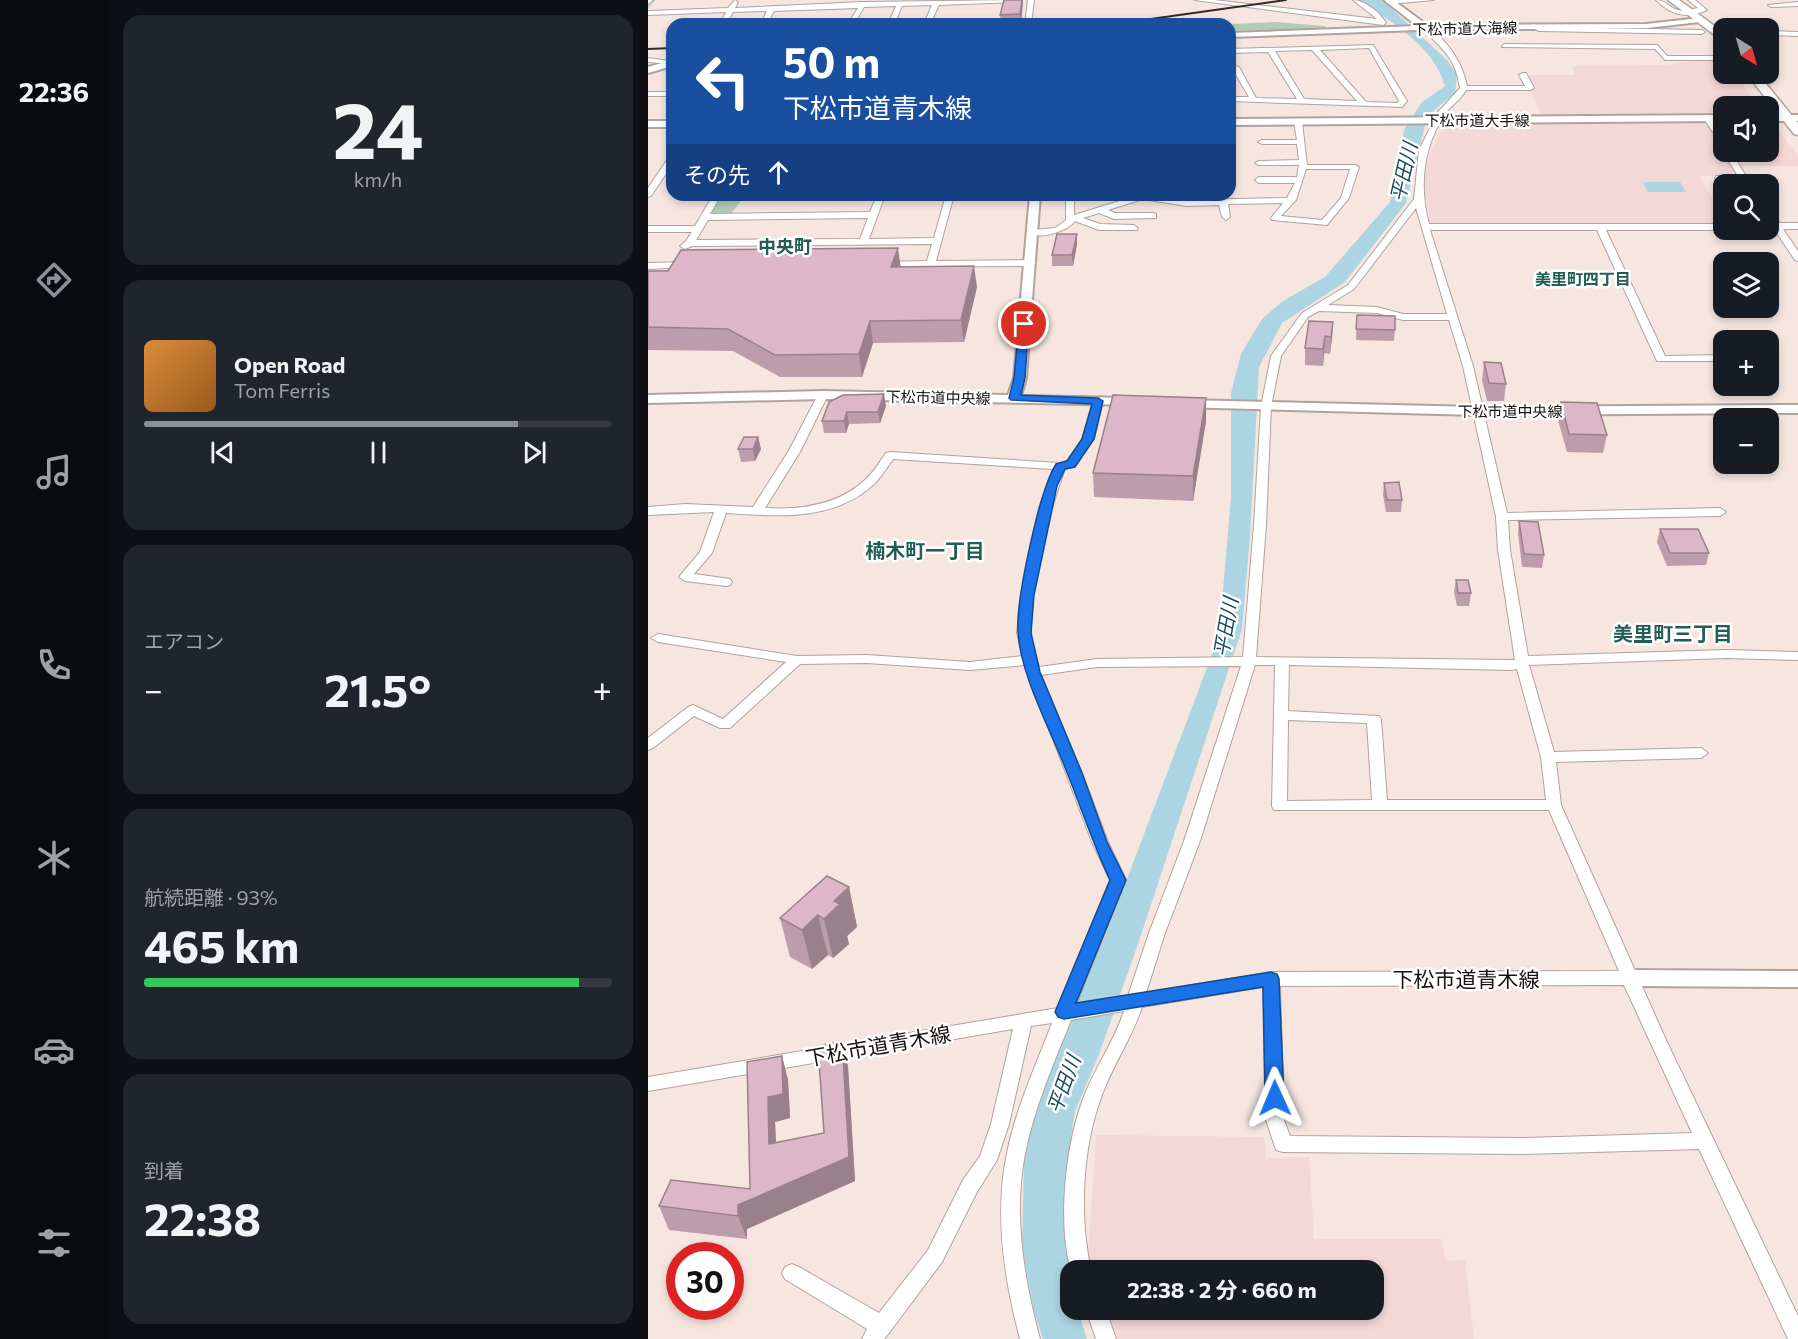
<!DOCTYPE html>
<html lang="ja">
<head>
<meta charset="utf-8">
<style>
  :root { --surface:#171b24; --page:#20242c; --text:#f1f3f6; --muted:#9ea1a6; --line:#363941; --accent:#8c9099 }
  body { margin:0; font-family:Commissioner,"Noto Sans JP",sans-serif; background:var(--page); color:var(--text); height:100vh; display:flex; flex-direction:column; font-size:22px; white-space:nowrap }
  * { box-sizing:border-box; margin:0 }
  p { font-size:20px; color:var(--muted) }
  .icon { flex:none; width:33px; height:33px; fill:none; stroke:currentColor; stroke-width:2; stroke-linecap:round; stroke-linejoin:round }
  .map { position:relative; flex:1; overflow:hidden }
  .sheet { display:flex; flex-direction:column; gap:15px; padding:15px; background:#0d0f14; width:540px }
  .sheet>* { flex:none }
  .hud { position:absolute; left:18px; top:18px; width:570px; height:183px; border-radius:18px; box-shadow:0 3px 9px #0003; background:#1a4fa0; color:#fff; overflow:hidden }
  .needle { width:39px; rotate:143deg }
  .buttons { position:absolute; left:1065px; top:18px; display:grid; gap:12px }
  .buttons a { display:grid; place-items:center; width:66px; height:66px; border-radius:12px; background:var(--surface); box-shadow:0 3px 9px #0003; font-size:30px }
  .speed { position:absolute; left:18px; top:1242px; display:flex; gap:12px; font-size:30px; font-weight:700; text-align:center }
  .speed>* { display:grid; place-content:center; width:78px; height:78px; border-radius:50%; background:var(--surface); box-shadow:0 3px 9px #0003; line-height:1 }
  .speed .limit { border:9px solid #d22; background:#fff; color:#111 }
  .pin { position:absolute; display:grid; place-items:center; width:51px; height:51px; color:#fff; margin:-26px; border:3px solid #fff; border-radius:50%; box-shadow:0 2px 6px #0007 }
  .me { position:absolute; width:66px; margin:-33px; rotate:359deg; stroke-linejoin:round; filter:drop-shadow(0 0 4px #0008) }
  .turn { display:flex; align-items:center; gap:21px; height:126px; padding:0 18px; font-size:27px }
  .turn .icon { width:78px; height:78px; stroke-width:2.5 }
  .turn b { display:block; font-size:42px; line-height:51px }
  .then { display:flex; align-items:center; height:57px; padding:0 18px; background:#0003; gap:12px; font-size:22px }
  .big { font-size:45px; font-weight:700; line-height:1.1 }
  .sheet .card { flex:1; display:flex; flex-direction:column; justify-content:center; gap:9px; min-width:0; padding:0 21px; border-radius:18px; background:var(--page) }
  .sheet .dial { align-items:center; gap:0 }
  .dial b { font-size:78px; line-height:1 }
  .song { display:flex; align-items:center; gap:18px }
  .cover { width:72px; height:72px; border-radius:9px; background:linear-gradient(135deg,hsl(30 70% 55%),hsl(30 70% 35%)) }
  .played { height:6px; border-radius:3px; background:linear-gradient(90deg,var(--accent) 80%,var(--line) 80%) }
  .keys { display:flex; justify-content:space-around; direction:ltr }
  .heat { display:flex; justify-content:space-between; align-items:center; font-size:33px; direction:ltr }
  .charge { height:9px; border-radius:4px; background:linear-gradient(90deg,#34c759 93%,var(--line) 0) }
  .trip { position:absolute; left:412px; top:1260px; width:324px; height:60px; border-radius:18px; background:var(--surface); box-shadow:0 3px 9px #0003; font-weight:700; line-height:60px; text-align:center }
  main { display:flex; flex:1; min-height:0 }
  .tabs { display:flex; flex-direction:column; width:108px; justify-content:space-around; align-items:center; background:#090b0e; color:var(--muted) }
  .tabs .icon { width:42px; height:42px }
  .tabs .current { color:var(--accent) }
  .tabs b { font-size:27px; color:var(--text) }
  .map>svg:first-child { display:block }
</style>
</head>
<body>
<main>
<nav class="tabs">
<b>22:36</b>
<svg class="icon current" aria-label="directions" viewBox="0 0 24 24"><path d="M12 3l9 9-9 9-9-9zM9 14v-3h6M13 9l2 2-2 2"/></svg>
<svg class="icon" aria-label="music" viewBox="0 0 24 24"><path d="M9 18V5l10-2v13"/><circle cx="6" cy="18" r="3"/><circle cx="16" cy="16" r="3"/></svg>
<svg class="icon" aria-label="phone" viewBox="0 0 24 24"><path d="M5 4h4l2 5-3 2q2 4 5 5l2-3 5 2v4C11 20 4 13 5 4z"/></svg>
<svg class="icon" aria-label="climate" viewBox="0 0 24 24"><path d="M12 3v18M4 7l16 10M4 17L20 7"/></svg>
<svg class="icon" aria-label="car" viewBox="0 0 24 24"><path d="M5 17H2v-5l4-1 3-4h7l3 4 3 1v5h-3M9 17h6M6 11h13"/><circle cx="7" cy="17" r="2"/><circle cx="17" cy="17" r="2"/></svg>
<svg class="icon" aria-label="filters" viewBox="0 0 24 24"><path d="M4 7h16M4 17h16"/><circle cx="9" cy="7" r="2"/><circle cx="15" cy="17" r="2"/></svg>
</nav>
<section class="sheet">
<div class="card dial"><b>24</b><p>km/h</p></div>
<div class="card">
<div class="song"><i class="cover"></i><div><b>Open Road</b><p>Tom Ferris</p></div></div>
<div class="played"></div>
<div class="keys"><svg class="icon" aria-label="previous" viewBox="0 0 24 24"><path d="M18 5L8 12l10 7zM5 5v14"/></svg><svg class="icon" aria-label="pause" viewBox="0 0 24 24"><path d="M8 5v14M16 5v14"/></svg><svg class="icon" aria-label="next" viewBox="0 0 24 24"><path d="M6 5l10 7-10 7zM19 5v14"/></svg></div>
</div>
<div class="card"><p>エアコン</p>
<div class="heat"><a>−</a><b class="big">21.5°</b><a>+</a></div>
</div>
<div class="card"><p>航続距離 · 93%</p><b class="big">465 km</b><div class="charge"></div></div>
<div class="card"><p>到着</p><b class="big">22:38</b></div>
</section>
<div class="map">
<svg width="1150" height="1339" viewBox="0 0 1150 1339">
  <rect width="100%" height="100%" fill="#f6e6df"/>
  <g fill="#f3d8d6">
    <path d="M1044 61H1075L1076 74H1088L1109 106H1076L1075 113 894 116 875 75H927L924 66 1018 65Z"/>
    <path d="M1075 123 1076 152H1120L1121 126 1130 129 1150 157V166H1085L1091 176H1051L1075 216V225L783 226 775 179 781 156 795 126 808 124Z"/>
    <path d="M448 1135 616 1137 618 1158 661 1157 666 1239H794L797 1261 817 1260 826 1339H469L458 1310H726V1270H444L440 1257Z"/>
  </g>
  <g fill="#b2cdb7">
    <path d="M627 22 677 26V29L582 31V24Z"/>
    <path d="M73 195H97L82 215H62Z"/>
  </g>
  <g fill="#abd5e2">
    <path d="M712 0H734L799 60 809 75 807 93 784 112 778 121 758 203 697 282 634 323 611 367 602 537 594 629 490 944 450 1057 427 1111 420 1157 417 1246 423 1275V1310H430L439 1339H395L386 1311 374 1248 376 1160 390 1098 462 924 571 636 583 498V393L593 354 614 319 635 301 677 277 742 202 756 130 773 103 797 86C786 46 744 23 712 0Z"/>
    <path d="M995 182H1032L1038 192H1000Z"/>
  </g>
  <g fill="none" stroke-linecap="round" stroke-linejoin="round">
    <path stroke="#abd5e2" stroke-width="2" d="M0 7 6 0"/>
    <g stroke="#b1a29c" stroke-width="2">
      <g id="minor">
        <path d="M0 0H5L0 4Z"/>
        <path d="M87 0 90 2 87 8 215 2 373 0 370 2 291 5 282 24H276L284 5 254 6 248 20 245 22 242 20 248 6 216 7 206 24H200L210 8 126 11 119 24H113L119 11 85 12 78 24H72L78 12 0 15V11L80 8Z"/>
        <path d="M380 0H386L383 24H377Z"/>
        <path d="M547 0H566L729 19 705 0C716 0 733 13 738 23L735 25Z"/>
        <path d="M742 0H786L741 4 738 2Z"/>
        <path d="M1008 0C1018 0 1021 8 1030 10 1036 12 1043 9 1050 8L1040 0H1047L1059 10C1040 19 1024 16 1008 0Z"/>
        <path d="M1150 2V6L1123 7 1120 5Z"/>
        <path d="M885 24 892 27 1054 30 1057 32 1054 34 891 31 883 27Z"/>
        <path d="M777 26C799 39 814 61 819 86H877L871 75 875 73H878L886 88 882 90H818C813 100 802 106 796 115 775 149 771 186 781 224H1076V230H958L1017 356 1076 355V361H1009L949 230H782L825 366 859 513 1072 508 1078 512 1072 516 860 520 862 550 880 656 1078 650 1150 652V660L1078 658 881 665 906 752 1053 748 1060 753 1053 758 908 762 913 805 1019 1042 1150 1316V1339H1140L1051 1149 873 1154 635 1152 628 1150 618 1120 615 987 494 1007C484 1038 465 1065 454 1095 434 1148 431 1216 443 1270H423C409 1223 418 1140 437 1094 448 1066 467 1040 476 1011L423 1020C406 1063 386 1108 377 1154 365 1215 376 1279 392 1339H372C356 1279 346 1214 359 1153 368 1108 388 1065 404 1023L383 1026 361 1124 349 1160 329 1192 294 1262 241 1333 236 1339H214L219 1329 137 1279 134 1273 137 1267 144 1264 151 1267 231 1313 280 1250 315 1180 332 1156 343 1124 365 1029 0 1091V1077L410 1008 462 880 444 842 377 665 322 670 219 663 152 664 82 728H72L46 716 5 748 0 750V738L40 707 45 705 75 719 138 662 10 642 3 638 10 634 149 656 219 655 322 662 375 656 369 633 373 595 391 508 405 469 245 459C239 467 233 478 225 485 184 522 129 516 78 513L64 553 46 574 82 579 84 582 82 585 78 586 37 581 31 577 52 552 66 512 0 515V507L37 504 105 507 140 452 170 395 175 392 180 395 152 452 117 508C153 510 191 505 218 479 226 472 232 461 238 453L242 452 412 463 419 461 434 439 445 401 450 398 454 399 455 401 446 439 427 466 417 469C400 516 382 580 383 631 383 643 388 656 391 667L449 659 595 657 606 525 613 407 623 356 654 313 700 285 766 199 771 150 790 112 812 88C807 57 796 51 775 29ZM768 208 799 314H755L729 307 680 305 706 289ZM671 311 729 313 755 320H801L815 366 848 517 850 550 867 660 608 657 618 525 623 407 633 356 660 317ZM607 665H627L624 806 626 810H901L971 971 623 972 498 993 517 933 552 841ZM641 665 863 670 869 669 893 757 898 800H739L733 719 731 716 640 711ZM593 666 536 841 501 933 480 996 428 1005 478 880 460 842 434 773 393 675 449 667ZM640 720 719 723 724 800 639 801ZM976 985 1044 1133 873 1138 642 1136 636 1120 632 986Z"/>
        <path d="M1120 31 1150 32V36L1120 35Z"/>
        <path d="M856 44 1009 45 1019 56H1076V60H1017L1007 49 854 47Z"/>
        <path d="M725 45 759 101 754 107 582 101V97H601L585 70 582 69V65L591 67 608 98 649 99 620 52 582 53V49ZM721 48 751 101 749 103 718 102 672 50ZM664 50 709 101 656 99 627 51Z"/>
        <path d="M0 58 21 61 24 64 0 62Z"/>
        <rect x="0" y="92" width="24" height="4"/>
        <path d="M1060 117H1063L1076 138V148L1056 119Z"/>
        <path d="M650 120 654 122 659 165H707L711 167 701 198 679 225 624 220 623 218 635 203 580 204 582 217 578 220 574 217 571 205 539 206 495 199 460 210 467 213H505L508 214V218L466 219 451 213 435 218 452 224 486 225 490 228 489 230H451L427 221C420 231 392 240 381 233L385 230 407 228 418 220V195H426V215L491 195 539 200 639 198 647 183H611L607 180 611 177H649L651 165H611L607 163 611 161 651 160 649 144H614L610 142 614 140H649L646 122ZM658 169H702L693 198 674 220 633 216 648 200Z"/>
        <path d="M1075 152H1083L1103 184H1095L1093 180H1078L1080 184 1073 186 1067 178 1068 176H1090Z"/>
        <path d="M21 157H24V165L3 196 0 197V188Z"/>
        <path d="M65 195H73L62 214 222 212 229 195H237L221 239 286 238 298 195H306L288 261 383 260 388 263 383 266 236 267 233 266V262L279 261 284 244 44 246 37 249 32 246 38 241 44 232H0V226H47ZM220 218 212 239 48 240 60 220Z"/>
        <path d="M1120 210 1132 223H1150V229H1135L1150 251V261L1147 260 1126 229 1121 226 1123 224 1120 219Z"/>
        <path d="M40 262 45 265 43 267 0 269V263Z"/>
        <path d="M438 1310H458L468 1339H448Z"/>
      </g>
    </g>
    <g stroke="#b1a29c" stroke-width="4">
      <g id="tertiary">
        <path d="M736 0H745L779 25 998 24 1052 18 1056 20 1052 22 998 28 770 30 582 37V33L769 26Z"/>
        <path d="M24 60V66L0 73V67Z"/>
        <path d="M1076 115V121L582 125V119Z"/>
        <rect x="1120" y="115" width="30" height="6"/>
        <rect x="0" y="121" width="24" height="6"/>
        <path d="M382 195H392L378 378 373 396 483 398 488 399 490 402 488 405 175 399 0 403V395L175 391 360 395 366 378Z"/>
        <path d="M536 400 828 407 1150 405V413L828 415 531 407 529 404Z"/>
        <path d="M981 970 1150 971V987L981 986 974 984 971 978 974 972Z"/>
      </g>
    </g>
    <g stroke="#b1a29c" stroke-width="3">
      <g id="primary">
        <path d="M1020 0H1031L1076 33V42Z"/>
        <path d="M1099 74H1110L1150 123V135L1146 134Z"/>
      </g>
    </g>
    <use href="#minor" fill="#fff" fill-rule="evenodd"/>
    <use href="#tertiary" fill="#fff" fill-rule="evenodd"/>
    <use href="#primary" fill="#fff" fill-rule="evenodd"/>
    <g stroke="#302a27" stroke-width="2">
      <path d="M467 24 638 0"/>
      <path d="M0 49 24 48"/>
    </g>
  </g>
  <g fill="#bd9dab">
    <path d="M375 2 373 23H353L352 15Z"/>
    <path d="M429 244 425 266H404V255Z"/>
    <path d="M253 266 329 287 316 342 225 343 214 377H132L85 351 0 350V271Z"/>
    <path d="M709 315 747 330 746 341 708 340Z"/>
    <path d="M685 322 682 354 676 353 675 366 657 365V348Z"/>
    <path d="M836 362 858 384 856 401H839L834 380Z"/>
    <path d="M195 395 238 406 232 423 201 424 198 433H176L174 421Z"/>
    <path d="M913 402 959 435 955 453 919 452 910 420Z"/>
    <path d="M558 421 545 501 446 497 445 473Z"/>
    <path d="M110 437 113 449 107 461 93 462 90 449Z"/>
    <path d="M736 483 754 500 753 512H738L735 495Z"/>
    <path d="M871 521 896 555 894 568 874 567 870 534Z"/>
    <path d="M1012 529 1061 553 1058 565 1019 566 1009 542Z"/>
    <path d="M808 580 823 593 821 606H809L806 592Z"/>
    <path d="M201 887 209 927 199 936 201 944 185 958 180 955 164 969 142 957 132 918Z"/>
    <path d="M194 1041 200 1066 207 1181 99 1229V1239L21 1230 11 1206 102 1189 134 1056 140 1080 142 1118 127 1122 128 1143 176 1133Z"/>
  </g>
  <g fill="#9a808b">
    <path d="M374 0H375V2L373 23 372 14Z"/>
    <path d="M429 234V244L425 266 424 255Z"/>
    <path d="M250 248 253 269 243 267Z"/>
    <path d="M326 266 329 287 316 342 313 320Z"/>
    <path d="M222 321 225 343 214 377 211 354Z"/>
    <path d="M685 322 684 339 682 354 683 337Z"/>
    <path d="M677 336 676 353 675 366V349Z"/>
    <path d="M236 394 238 406 232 423 230 412Z"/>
    <path d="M558 398V421L545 501V476Z"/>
    <path d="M199 412 201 424 198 433 196 421Z"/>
    <path d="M110 437 113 449 107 461 105 449Z"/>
    <path d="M201 887 209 927 199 936 201 944 185 958 176 919 186 901Z"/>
    <path d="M170 915 180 955 164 969 154 930Z"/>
    <path d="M194 1041 200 1066 207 1181 99 1229V1239L90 1216V1205L201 1157Z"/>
    <path d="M134 1056 140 1080 142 1118 127 1122 129 1168 121 1144 120 1097Z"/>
  </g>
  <g fill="#dcb7c7" stroke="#9a808b" stroke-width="1.5">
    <path d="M356 0H374L372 14 352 15Z"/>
    <path d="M409 234H429L424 255H404Z"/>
    <path d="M250 248 243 267 326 266 313 320 222 321 211 354 127 355 80 329 0 327V271H20L33 250Z"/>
    <path d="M709 315 747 316V330L708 329Z"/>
    <path d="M661 321 685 322 683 337 677 336 675 349 657 348Z"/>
    <path d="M836 362 853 363 858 384 841 383Z"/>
    <path d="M236 394 230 412H199L196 421H174L181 402 195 395Z"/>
    <path d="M465 395 558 398 545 476 445 473Z"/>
    <path d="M913 402 949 403 959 435 921 434Z"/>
    <path d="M96 437H110L105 449H90Z"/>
    <path d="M751 482 754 500H739L736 483Z"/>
    <path d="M871 521 890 522 896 555 876 554Z"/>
    <path d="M1012 529H1050L1061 553H1022Z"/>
    <path d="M808 580H820L823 593H810Z"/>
    <path d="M179 876 201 887 186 901 192 904 176 919 170 915 154 930 132 918Z"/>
    <path d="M194 1041 201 1157 90 1205V1216L11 1206 23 1180 102 1189 99 1062 134 1056 135 1094 120 1097 121 1144 176 1133 170 1046Z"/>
  </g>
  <path fill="#1a73e8" stroke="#114b97" stroke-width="1.5" d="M376 321 381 324 377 378 373 395 450 398 455 401 446 439 427 467 417 469 409 486 386 595 383 633 392 672 434 773 459 842 478 880 428 1003 623 972 629 974 631 979 636 1098 633 1103 627 1105 620 1103 617 1098 615 987 416 1019 410 1017 407 1012 462 880C445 844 433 807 418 770 403 731 372 674 370 632 368 599 391 492 408 464L419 461 434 439 444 404 363 400 361 398 366 378 371 324Z"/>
  <g text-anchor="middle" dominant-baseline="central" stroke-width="5" stroke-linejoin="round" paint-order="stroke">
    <g font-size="15" fill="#16110f" stroke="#fff">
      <text transform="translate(817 28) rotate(-1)">下松市道大海線</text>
      <text x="829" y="120">下松市道大手線</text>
      <text transform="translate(290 397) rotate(1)">下松市道中央線</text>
      <text x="862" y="411">下松市道中央線</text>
    </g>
    <g font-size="16" font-weight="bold" fill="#245d56" stroke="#fff">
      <text x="935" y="278">美里町四丁目</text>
    </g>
    <g font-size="18" font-weight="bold" fill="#245d56" stroke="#fff">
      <text x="137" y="246">中央町</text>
    </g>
    <g font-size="20" font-style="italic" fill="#164e5e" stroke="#fff">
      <text transform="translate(755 172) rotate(-77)">平田川</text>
      <text transform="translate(577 627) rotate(-80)">平田川</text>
      <text transform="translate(415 1084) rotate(-70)">平田川</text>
    </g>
    <g font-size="20" font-weight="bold" fill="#245d56" stroke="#fff">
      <text x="277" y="550">楠木町一丁目</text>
      <text x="1025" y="633">美里町三丁目</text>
    </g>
    <g font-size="21" fill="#16110f" stroke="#fff">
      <text x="818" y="978">下松市道青木線</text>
      <text transform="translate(230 1045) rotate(-10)">下松市道青木線</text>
    </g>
  </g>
</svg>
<div class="buttons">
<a><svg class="needle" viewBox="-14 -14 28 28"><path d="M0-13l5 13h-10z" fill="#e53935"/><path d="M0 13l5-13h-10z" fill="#9ea1a6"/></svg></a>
<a><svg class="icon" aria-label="sound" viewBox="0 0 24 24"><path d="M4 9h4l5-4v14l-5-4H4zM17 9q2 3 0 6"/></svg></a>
<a><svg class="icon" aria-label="search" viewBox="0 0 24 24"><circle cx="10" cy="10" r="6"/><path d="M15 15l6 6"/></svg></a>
<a><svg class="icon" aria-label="layers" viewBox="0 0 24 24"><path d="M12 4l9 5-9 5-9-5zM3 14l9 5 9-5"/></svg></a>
<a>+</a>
<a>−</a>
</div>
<div class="speed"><div class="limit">30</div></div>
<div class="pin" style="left:376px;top:324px;background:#d93025"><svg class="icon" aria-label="arrive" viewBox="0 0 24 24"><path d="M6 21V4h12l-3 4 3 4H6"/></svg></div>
<svg class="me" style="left:627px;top:1098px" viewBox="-20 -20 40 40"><path d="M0-17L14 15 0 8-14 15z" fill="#1a73e8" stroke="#fff" stroke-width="4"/></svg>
<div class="trip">22:38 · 2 分 · 660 m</div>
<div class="hud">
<div class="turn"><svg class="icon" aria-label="left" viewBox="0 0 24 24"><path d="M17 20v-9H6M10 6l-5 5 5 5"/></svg><div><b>50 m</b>下松市道青木線</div></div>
<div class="then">その先<svg class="icon" aria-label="ahead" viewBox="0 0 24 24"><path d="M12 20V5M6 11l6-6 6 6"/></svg></div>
</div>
</div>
</main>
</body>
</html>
